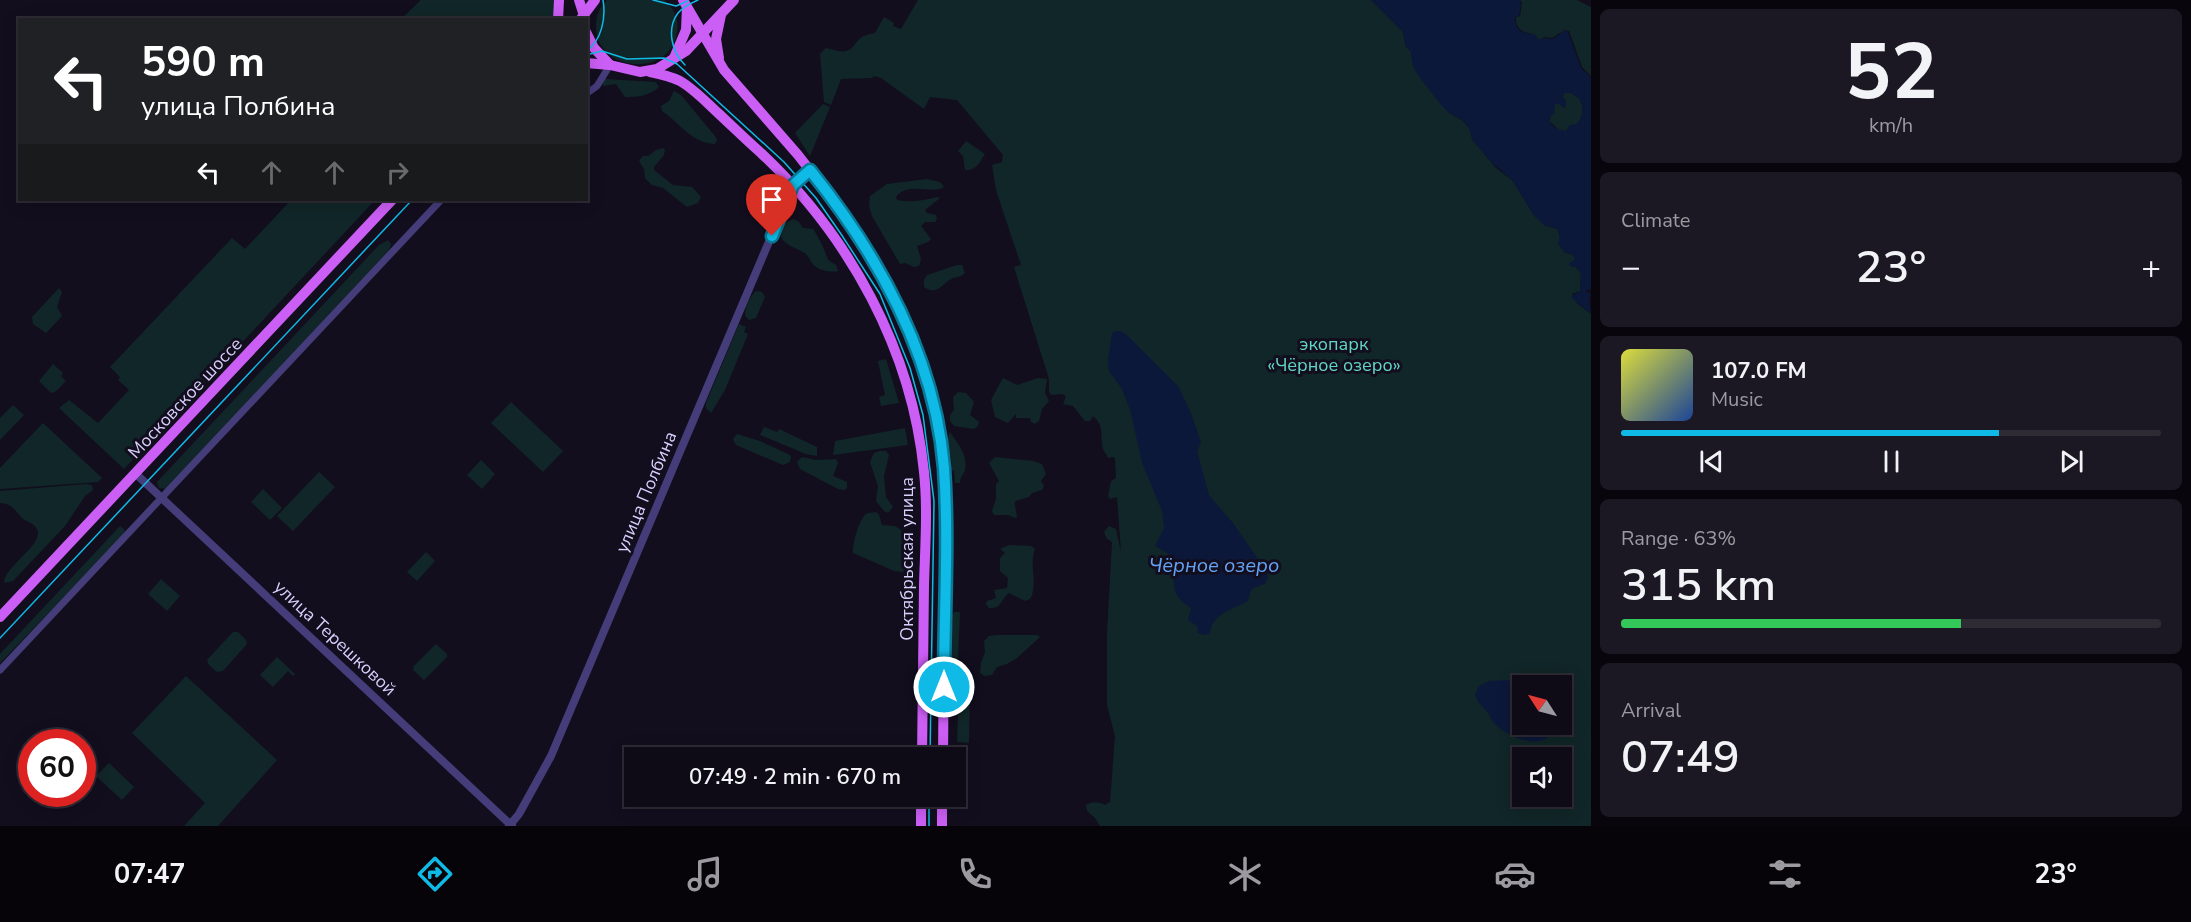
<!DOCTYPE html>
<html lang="en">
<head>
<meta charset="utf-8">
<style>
  :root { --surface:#0e0a16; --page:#1c1823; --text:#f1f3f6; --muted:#9b9aa1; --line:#2e2b35; --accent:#10bae6 }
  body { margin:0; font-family:"Nunito Sans",sans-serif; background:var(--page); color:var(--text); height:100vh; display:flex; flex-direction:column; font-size:22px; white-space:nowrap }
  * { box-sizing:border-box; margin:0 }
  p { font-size:20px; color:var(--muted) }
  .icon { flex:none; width:33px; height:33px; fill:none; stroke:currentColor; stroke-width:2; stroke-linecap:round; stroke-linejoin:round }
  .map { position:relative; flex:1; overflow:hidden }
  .panel { display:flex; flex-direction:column; gap:9px; padding:9px; background:#08060c; width:600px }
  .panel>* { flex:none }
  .guide { position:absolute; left:18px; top:18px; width:570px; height:183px; border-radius:0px; box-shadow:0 3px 15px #0003,0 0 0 2px var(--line); background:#202124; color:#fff; overflow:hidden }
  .needle { width:39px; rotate:306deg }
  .controls { position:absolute; left:1512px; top:675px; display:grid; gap:12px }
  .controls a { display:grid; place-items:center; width:60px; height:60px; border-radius:0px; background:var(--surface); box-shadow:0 3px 15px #0003,0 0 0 2px var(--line); font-size:30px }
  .speed { position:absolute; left:18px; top:729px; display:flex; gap:12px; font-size:30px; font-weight:700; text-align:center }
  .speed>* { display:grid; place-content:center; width:78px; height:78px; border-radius:50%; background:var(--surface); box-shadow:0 3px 15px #0003,0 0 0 2px var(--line); line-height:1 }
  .speed .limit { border:9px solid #d22; background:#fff; color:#111 }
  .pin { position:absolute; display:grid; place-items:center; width:51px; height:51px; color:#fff; margin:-62px -26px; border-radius:50% 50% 50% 0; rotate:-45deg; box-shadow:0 0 6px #0007 }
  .pin .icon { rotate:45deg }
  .me { position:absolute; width:66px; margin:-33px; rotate:0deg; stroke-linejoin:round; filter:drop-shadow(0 0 4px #0008) }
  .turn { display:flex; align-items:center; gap:21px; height:126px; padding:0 24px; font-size:27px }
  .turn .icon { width:78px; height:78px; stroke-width:2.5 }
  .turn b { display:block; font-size:42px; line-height:51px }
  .lanes { display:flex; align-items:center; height:57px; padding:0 24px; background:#0003; justify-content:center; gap:30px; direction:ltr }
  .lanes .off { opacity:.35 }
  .big { font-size:45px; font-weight:600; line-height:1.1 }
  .panel .card { flex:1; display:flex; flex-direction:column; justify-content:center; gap:9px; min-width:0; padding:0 21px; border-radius:9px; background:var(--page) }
  .panel .dial { align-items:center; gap:0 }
  .dial b { font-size:78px; line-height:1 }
  .song { display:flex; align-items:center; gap:18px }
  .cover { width:72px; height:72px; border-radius:9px; background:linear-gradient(135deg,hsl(60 70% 55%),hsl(220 70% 35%)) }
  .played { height:6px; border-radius:3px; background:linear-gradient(90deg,var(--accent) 70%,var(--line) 70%) }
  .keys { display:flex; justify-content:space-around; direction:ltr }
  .heat { display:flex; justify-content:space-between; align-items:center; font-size:33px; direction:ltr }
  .charge { height:9px; border-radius:4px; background:linear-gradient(90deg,#34c759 63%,var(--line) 0) }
  .trip { position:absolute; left:624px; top:747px; width:342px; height:60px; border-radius:0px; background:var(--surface); box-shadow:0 3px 15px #0003,0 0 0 2px var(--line); font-weight:600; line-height:60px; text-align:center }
  .tabs { display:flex; height:96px; justify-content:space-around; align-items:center; background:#060409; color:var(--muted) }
  .tabs .icon { width:42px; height:42px }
  .tabs .active { color:var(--accent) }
  .tabs b { font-size:27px; color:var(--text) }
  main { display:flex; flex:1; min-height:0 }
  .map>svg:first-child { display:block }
</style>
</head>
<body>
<main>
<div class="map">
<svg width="1591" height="826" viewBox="0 0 1591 826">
  <rect width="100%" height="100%" fill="#120e1e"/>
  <g fill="#112628" fill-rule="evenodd">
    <path d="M421 0H556L555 19 400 20Z"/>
    <path d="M607 0H664C675 9 679 19 677 33 669 80 594 71 596 25 596 15 600 7 607 0Z"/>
    <path d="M918 0H1371L1403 32 1406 47 1411 51 1413 66 1449 113 1462 120 1470 129 1472 139 1496 168 1512 180 1544 225 1558 229 1564 252 1573 255 1576 259 1569 264 1576 267 1581 273 1580 291 1572 294 1577 303 1591 314V826H1100L1095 818 1087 811 1086 805C1094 801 1098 802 1105 805L1110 802 1115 736 1107 705V633L1112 542 1107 539 1104 532 1109 526 1116 529 1121 552 1117 497 1110 499 1108 496 1111 481 1116 478 1115 459 1114 457 1108 458C1107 455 1104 452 1103 449 1100 436 1105 426 1093 416L1090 421H1085L1073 406 1063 404 1066 396 1062 394 1051 395 1049 392V379L1014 267 1021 265 996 190 992 165 1002 162 1003 155 957 100 930 97 924 109 881 78 874 76 872 78 841 79 831 105 824 102 820 54 826 48C832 49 840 53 846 51 859 47 853 36 875 33L884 17 894 23 893 26 901 29ZM1522 686H1562V724H1522ZM1522 758H1562V796H1522Z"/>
    <path d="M1520 0H1577L1591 7V76L1582 67 1569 31 1565 30 1552 38 1545 37 1539 40 1534 34C1523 33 1515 29 1516 17L1520 16 1522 3Z"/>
    <path d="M605 79 656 82 659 87C650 96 637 97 625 97L616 84 603 86 602 83Z"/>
    <path d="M674 91 681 95 715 136 717 140 715 144C691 143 680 123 662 111L661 106 669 101Z"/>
    <path d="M1564 93H1571L1580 99C1584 109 1583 116 1577 125H1570L1566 131H1560L1549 121 1555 104H1560L1564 108 1566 101 1562 97Z"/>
    <path d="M823 104 830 107 810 156 795 133Z"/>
    <path d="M966 141 985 154C980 162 976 171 965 170L963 156 958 151Z"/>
    <path d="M663 148 665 150 664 155 654 167V170L673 185 692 187 701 197 698 203 687 207 663 188 652 185 645 178 644 169 639 161 643 156H648L656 150Z"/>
    <path d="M927 179 940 182 944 187C932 195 908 181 896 197L897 200C911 203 924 200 938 197L940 198 925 210 927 213 936 215 937 219 935 222H925L921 226 931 239 928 242 917 246 921 259 919 266 914 267 905 263 900 264 872 216 869 206 870 196 887 184Z"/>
    <path d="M291 200H375L124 469 59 408 69 400 98 423 129 390 118 380 120 377 110 367 232 238 245 249Z"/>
    <path d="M793 219 798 221 803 228 813 229C819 237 825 251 828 260L836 265 838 271C830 273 817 270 812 263 810 261 809 257 807 255 797 246 771 245 785 223Z"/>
    <path d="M388 240 391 244 389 250 166 489 159 488 157 482 379 245Z"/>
    <path d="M957 265H962L965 273C960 278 957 276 951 279 942 284 937 296 924 287V280L927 275Z"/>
    <path d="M59 288 62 292 57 307 62 316 46 333 33 324 32 317Z"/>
    <path d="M756 291 762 292 765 297 756 318 749 320 745 316C745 307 749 297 756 291Z"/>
    <path d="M739 324 746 327 744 332 748 334 725 390 711 413 706 408V403Z"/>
    <path d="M886 359 899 403 881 406 879 397 885 395 878 361Z"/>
    <path d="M53 364 63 373 61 376 66 381 55 392 51 393 39 381Z"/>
    <path d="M1003 378 1017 385 1038 378 1047 379 1045 393 1049 401 1042 409 1039 421 1035 424 1031 422 1030 418H1016V414L1008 423 995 417 991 400Z"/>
    <path d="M958 392 966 393 974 402 970 415 979 422 978 426 974 429 954 426 950 421V415L954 410 953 397Z"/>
    <path d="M511 402 563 451 543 472 491 423Z"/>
    <path d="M13 405 24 415 0 440V418Z"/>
    <path d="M43 423 102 478 98 482 0 489V468Z"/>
    <path d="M764 427 777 432 779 429 817 447V456L806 454 760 435Z"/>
    <path d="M905 428 908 445 833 455 835 441Z"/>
    <path d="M950 432C958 444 968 455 965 470 964 475 960 476 960 483H955L954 471 951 470C954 454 943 447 950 432Z"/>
    <path d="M737 434 760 441 788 454 791 456 790 462 783 465 736 445 733 439Z"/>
    <path d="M880 451H886L889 455 884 476 886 497 893 507 888 513 884 511 876 501 878 486 870 462 874 453Z"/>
    <path d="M802 457 816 460 836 459 838 463 833 476 847 482V488L844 490 838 489 800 469 797 462Z"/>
    <path d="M995 457 1033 461 1042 464 1046 474 1041 481 1044 486 1042 490 1032 493 1029 497C1011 503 1014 497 1017 517L1015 518 1008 515H994L992 511 996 499V484L999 481 989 463Z"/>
    <path d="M481 460 495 474 482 489 467 475Z"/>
    <path d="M319 472 335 487 293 531 277 516Z"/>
    <path d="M86 484 92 485 93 490 85 496 65 526 13 581 4 583C4 566 45 544 37 529 34 523 27 522 22 518 14 510 13 504 0 503V491Z"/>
    <path d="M263 489 282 508 270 520 251 502Z"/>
    <path d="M876 512 879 515 882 525 895 526 904 532 908 536 907 565 903 572 894 571 853 553C852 544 859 520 866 514 870 512 873 513 876 512Z"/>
    <path d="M120 526 125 530 123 536 0 663V654Z"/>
    <path d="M1009 545 1031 546 1035 549C1029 564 1037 579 1032 595L1030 599 1025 601 1009 593C1000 600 1002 609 989 608L986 604 987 601 996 598 994 590 1007 588 1008 578 1000 571V558L1005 553 1000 549Z"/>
    <path d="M426 552 435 561 417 581 407 572Z"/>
    <path d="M161 579 180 596 167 611 148 594Z"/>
    <path d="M954 612H960L957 684 952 683 950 678 951 616Z"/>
    <path d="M233 632H238L246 640 247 644 223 671 217 672 208 664 207 660Z"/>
    <path d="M997 635H1037L1040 637 1017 658 1007 664 997 667 992 675 984 676 980 673 981 663 985 652 984 641 989 636Z"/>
    <path d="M436 644 447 654V657L424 680 413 670 414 666Z"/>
    <path d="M277 657 295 674 293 676 288 671 273 687 260 675Z"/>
    <path d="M186 676 277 760 218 826H184L205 803 132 733Z"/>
    <path d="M959 689H970L969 743 957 742Z"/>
    <path d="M109 763 134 787 122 800 96 776Z"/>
  </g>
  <g fill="#0c1839" fill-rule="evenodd">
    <path d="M1371 0H1519L1521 4 1519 16 1515 17C1514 29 1522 34 1534 34L1539 40 1545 38 1553 39 1565 30 1568 32 1581 68 1591 77V289L1586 290 1587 292 1591 294 1589 300 1591 314 1571 297 1580 291 1581 273 1576 267 1570 266 1569 264 1575 259 1573 255 1564 252 1558 244 1560 234 1558 229 1544 225 1534 216 1512 180 1492 163 1473 141 1469 128 1462 120 1449 113 1441 105 1417 74 1413 66 1411 52 1406 47 1403 32ZM1564 93H1571L1580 99C1584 109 1583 115 1577 124L1570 125 1566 131C1560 130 1551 127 1549 121L1550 116 1554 114 1555 104H1560L1563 108 1566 106V101L1562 97Z"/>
    <path d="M1116 331H1121L1127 335 1179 387 1192 416 1201 442 1197 451 1209 495 1233 523 1267 572 1268 577 1265 584C1251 589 1252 586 1248 601 1233 610 1213 612 1210 633L1205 635 1198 633 1197 626 1188 620 1191 608 1181 601 1175 592 1171 559 1167 553 1155 546 1164 528 1162 511 1142 463 1131 413 1122 389 1109 371 1108 360 1112 333Z"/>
    <path d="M1531 679 1543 680 1549 685 1522 686V724L1552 725 1549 736C1537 749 1507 736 1496 725 1492 722 1491 717 1488 713 1482 705 1477 704 1475 694L1479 686 1489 681Z"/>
  </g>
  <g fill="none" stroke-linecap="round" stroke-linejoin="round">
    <g stroke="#453c7a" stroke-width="7">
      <path d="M586 94 597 86 610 65"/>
      <path d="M0 670 441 200"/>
    </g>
    <g stroke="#453c7a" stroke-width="8">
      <path d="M136 474 512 826"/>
      <path d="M509 826 519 814 551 756 793 185"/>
    </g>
    <g stroke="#cb5ef4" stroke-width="10">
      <path d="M579 0 585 19"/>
      <path d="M683 0 724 70 798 155 844 214 879 268 893 293 923 365 932 396 944 468 945 517 943 758"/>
      <path d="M558 20 559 0"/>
      <path d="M580 20 595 0"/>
      <path d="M586 32 594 48 610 65"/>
      <path d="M674 58 686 30 687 7"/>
      <path d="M719 58 716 39 721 15"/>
      <path d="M586 63 610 65 640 72 657 69 686 51 734 0"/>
      <path d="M650 72C660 74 670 76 680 81 694 89 706 102 718 113 732 126 746 140 761 153 850 237 912 350 924 472 928 510 925 548 924 585 923 643 923 700 922 758"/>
      <path d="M793 185 810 170"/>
      <path d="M0 617 392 200"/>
      <path d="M921 826V796"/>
      <path d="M942 826V796"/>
    </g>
    <g stroke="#10bae6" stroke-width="1.5">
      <path d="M653 0 676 6 688 1"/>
      <path d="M586 51C602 41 606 17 603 0"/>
      <path d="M586 55 602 51 627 59 664 58 677 64 784 162 816 198 841 234 880 294 910 368 923 415 934 501 930 758"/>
      <path d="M685 65C672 53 666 29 678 13 683 7 691 3 698 0"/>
      <path d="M0 638 412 200"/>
      <path d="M929 826V796"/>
    </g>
  </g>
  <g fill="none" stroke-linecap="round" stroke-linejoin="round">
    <g stroke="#0a7996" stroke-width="15">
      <path id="route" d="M772 236 793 185 810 170C879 256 935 356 944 468 949 540 944 614 944 687"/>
    </g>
    <use href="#route" stroke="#10bae6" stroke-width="10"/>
  </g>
  <g text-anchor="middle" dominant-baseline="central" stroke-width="6" stroke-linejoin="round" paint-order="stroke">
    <g font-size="18" fill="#61d6c5" stroke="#120e1e">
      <text x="1334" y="344">экопарк<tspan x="1334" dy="21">«Чёрное озеро»</tspan></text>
    </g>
    <g font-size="18" fill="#d8cffc" stroke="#120e1e">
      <text transform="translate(185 398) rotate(-47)">Московское шоссе</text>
      <text transform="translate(646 492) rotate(-67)">улица Полбина</text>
      <text transform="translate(907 559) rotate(-90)">Октябрьская улица</text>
      <text transform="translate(335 638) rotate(43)">улица Терешковой</text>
    </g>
    <g font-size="20" font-style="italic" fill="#64a2f4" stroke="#120e1e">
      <text x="1214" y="565">Чёрное озеро</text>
    </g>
  </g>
</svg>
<div class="controls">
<a><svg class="needle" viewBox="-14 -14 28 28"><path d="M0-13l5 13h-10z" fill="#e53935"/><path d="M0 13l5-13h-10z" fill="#9b9aa1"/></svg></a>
<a><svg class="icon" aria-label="sound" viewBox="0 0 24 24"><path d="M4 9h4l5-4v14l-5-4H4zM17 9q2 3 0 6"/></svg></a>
</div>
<div class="speed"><div class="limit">60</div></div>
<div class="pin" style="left:772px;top:236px;background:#d93025"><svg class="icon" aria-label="arrive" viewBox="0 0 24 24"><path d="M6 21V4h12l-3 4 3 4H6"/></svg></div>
<svg class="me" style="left:944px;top:687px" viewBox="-20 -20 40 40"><circle r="17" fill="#10bae6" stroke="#fff" stroke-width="3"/><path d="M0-11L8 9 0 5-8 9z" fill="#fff"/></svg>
<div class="trip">07:49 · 2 min · 670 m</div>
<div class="guide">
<div class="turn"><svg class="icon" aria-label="left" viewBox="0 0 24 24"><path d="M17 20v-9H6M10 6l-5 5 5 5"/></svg><div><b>590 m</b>улица Полбина</div></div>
<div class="lanes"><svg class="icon" aria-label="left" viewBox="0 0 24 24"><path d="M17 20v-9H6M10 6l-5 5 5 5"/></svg><svg class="icon off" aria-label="ahead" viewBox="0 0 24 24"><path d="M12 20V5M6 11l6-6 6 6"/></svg><svg class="icon off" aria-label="ahead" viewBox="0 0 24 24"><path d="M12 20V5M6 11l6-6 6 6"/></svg><svg class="icon off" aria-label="right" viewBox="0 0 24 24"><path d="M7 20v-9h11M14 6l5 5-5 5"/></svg></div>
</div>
</div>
<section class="panel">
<div class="card dial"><b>52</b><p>km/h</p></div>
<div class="card"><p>Climate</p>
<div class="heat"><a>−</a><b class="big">23°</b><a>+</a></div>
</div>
<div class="card">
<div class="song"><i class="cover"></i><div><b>107.0 FM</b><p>Music</p></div></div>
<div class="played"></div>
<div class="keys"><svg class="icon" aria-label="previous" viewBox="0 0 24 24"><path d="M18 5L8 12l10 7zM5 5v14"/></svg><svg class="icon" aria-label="pause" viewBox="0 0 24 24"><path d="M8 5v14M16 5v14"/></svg><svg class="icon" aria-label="next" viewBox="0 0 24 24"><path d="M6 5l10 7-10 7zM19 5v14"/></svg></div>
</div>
<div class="card"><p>Range · 63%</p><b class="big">315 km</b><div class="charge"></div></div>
<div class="card"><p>Arrival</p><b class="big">07:49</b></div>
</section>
</main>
<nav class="tabs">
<b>07:47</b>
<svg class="icon active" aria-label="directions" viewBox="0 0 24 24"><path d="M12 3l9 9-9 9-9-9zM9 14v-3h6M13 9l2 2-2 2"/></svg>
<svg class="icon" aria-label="music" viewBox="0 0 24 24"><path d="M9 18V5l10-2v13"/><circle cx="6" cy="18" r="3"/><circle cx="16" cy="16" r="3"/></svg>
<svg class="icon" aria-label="phone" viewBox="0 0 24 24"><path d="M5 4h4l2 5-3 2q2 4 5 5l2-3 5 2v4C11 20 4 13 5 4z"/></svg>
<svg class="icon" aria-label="climate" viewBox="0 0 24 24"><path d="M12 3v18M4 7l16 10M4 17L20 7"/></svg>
<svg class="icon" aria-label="car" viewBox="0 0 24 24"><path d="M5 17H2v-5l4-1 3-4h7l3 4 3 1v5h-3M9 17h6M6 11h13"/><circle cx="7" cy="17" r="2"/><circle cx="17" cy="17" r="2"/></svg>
<svg class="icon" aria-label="filters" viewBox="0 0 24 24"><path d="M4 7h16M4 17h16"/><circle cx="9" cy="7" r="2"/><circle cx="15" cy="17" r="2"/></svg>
<b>23°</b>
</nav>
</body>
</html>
